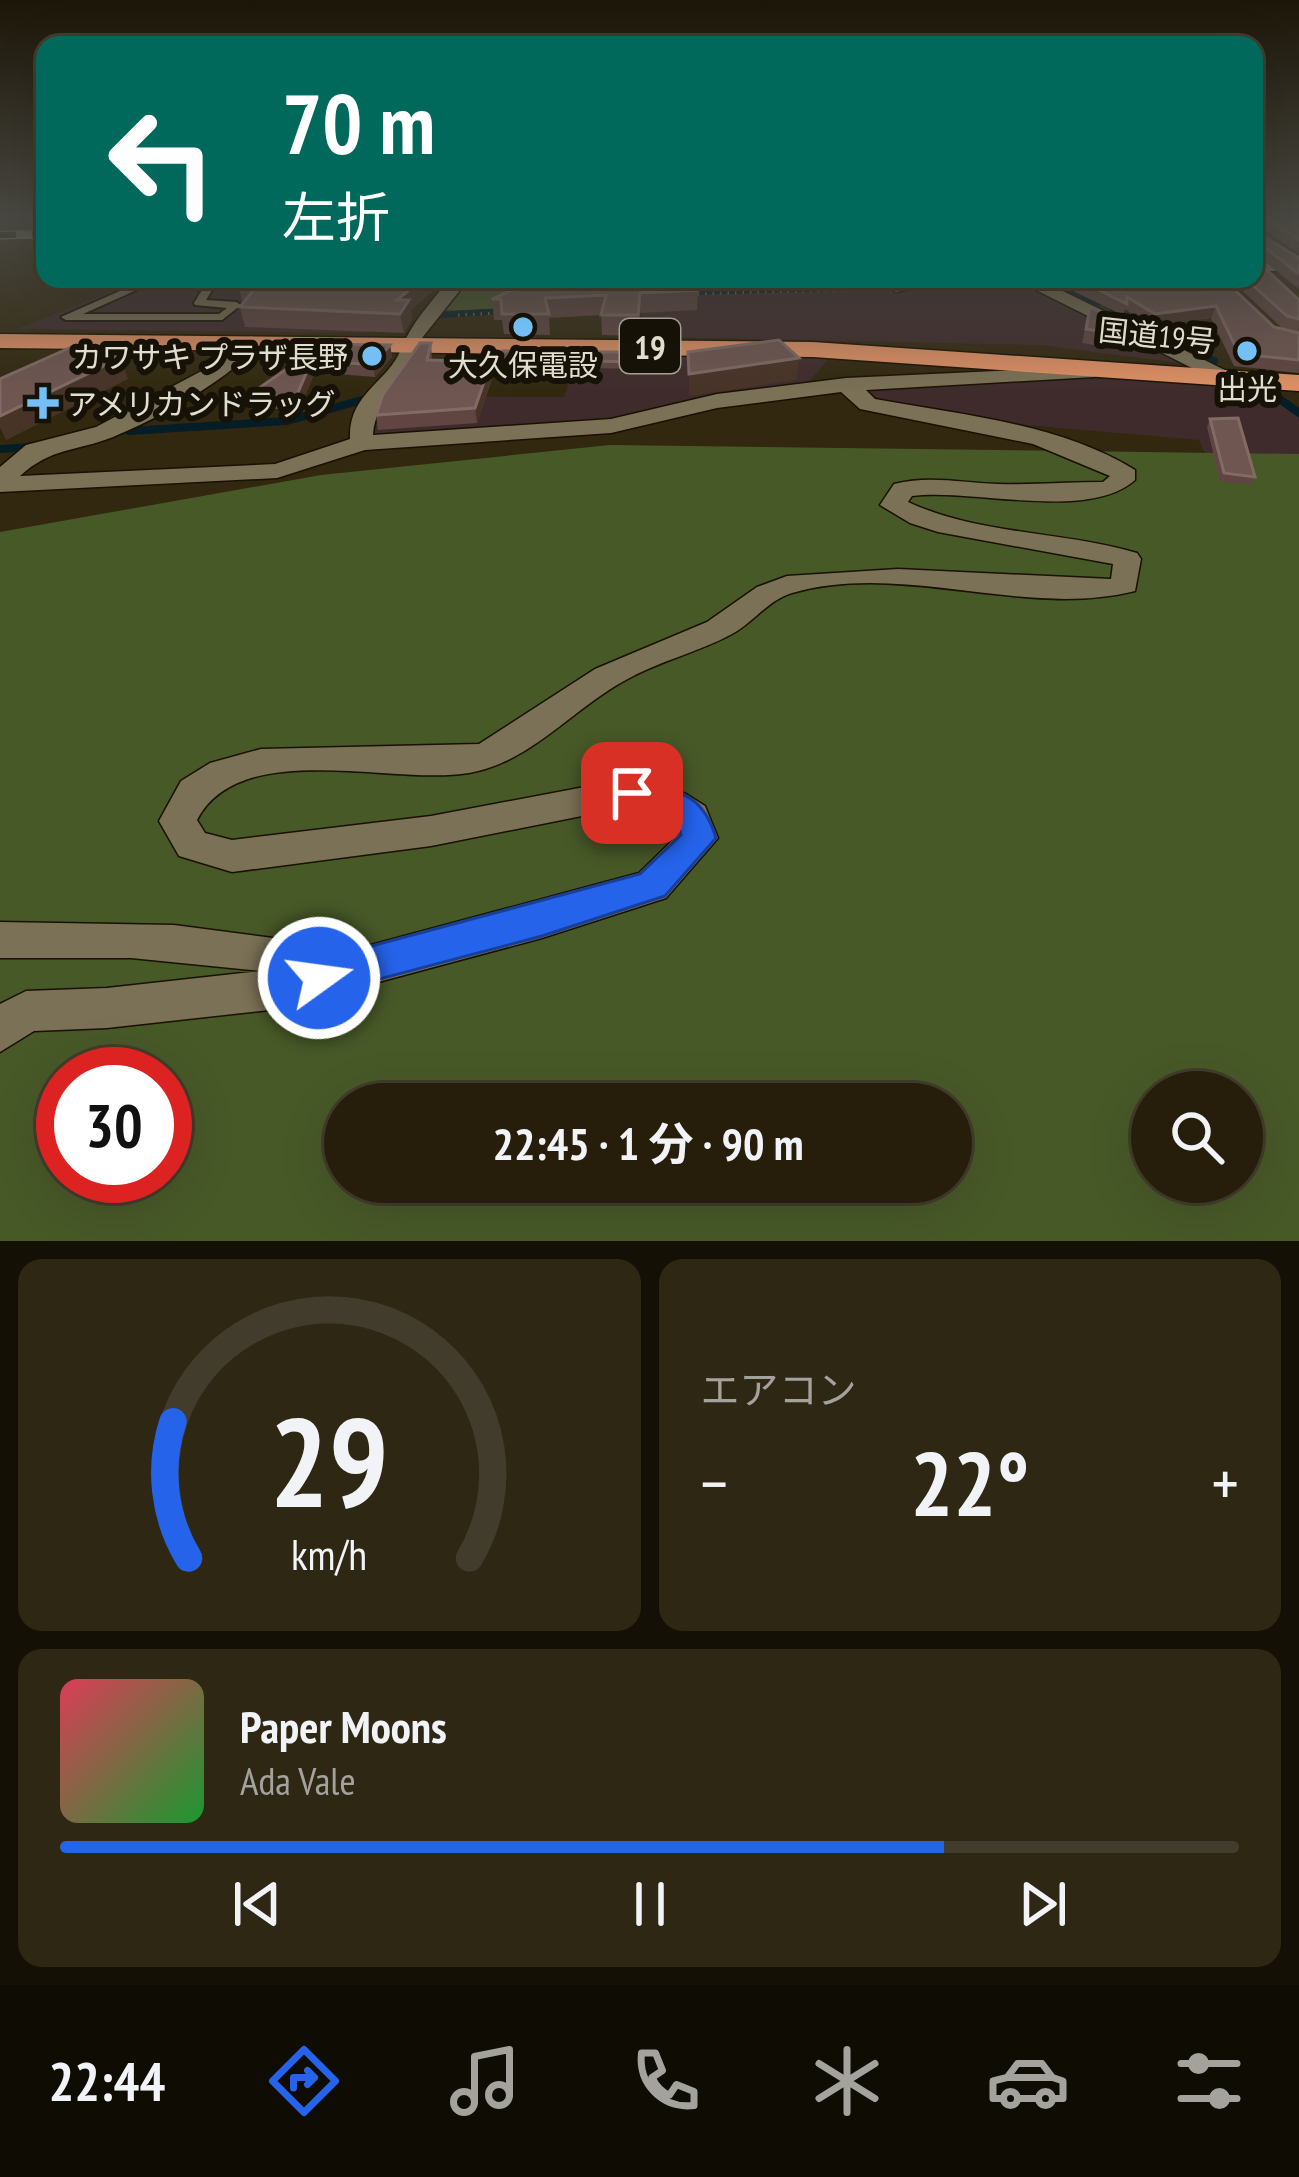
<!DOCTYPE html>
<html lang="ja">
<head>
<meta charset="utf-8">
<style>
  :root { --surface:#261e0b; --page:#2e2714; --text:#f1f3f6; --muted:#a4a29d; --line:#423c2c; --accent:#2563eb }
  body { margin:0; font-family:"PT Sans Narrow","Noto Sans JP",sans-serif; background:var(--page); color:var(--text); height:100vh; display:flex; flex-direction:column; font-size:45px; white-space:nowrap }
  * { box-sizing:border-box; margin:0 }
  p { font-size:39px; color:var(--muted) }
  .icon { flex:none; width:66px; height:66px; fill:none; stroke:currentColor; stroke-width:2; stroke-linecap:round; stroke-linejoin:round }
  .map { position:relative; height:1241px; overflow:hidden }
  .side { display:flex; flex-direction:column; gap:18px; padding:18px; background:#151006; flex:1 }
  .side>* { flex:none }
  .guide { position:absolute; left:36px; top:36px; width:1227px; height:252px; border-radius:24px; box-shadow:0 12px 48px #0002,0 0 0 3px var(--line); background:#00695c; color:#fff; overflow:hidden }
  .tools { position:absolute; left:1131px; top:1071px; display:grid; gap:24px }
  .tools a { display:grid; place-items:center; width:132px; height:132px; border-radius:50%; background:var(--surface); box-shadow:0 12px 48px #0002,0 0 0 3px var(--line); font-size:60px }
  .speed { position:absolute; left:36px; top:1047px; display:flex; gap:24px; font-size:60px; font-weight:700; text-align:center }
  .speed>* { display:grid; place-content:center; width:156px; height:156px; border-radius:50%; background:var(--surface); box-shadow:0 12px 48px #0002,0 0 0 3px var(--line); line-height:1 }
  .speed .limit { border:18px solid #d22; background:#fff; color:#111 }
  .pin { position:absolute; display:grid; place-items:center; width:102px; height:102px; color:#fff; margin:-51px; border-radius:24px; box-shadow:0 6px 18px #0006 }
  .me { position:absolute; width:132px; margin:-66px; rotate:76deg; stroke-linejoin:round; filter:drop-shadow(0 0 9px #0008) }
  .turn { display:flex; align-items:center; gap:42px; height:252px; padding:0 48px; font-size:54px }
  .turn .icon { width:156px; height:156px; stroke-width:2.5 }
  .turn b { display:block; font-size:84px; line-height:102px }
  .big { font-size:90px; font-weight:700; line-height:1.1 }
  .side .card { flex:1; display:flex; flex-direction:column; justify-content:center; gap:18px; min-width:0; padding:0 42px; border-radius:24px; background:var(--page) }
  .side .dial { align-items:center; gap:0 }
  .dial svg { height:312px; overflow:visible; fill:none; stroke:var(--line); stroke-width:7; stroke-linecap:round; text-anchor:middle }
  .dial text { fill:var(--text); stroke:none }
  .song { display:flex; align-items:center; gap:36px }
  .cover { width:144px; height:144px; border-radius:18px; background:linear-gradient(135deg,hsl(350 70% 55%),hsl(130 70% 35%)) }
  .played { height:12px; border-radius:6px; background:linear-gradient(90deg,var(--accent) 75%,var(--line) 75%) }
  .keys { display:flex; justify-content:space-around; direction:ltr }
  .heat { display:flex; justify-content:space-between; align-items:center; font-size:66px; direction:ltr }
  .side .tiles { flex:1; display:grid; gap:18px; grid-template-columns:1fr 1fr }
  .card:last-child { grid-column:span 2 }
  .trip { position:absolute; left:324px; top:1083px; width:648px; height:120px; border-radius:60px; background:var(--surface); box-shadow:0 12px 48px #0002,0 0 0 3px var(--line); font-weight:700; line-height:120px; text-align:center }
  .menu { display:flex; height:192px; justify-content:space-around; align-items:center; background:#0f0c04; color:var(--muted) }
  .menu .icon { width:84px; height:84px }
  .menu .current { color:var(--accent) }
  .menu b { font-size:54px; color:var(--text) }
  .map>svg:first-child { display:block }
</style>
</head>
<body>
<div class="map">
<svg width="1299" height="1241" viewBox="0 0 1299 1241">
  <rect width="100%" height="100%" fill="#32280f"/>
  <g fill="#3f2b2c">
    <path d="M80 279H415L369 333 17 329 115 290Z"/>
    <path d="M972 279H1012L1180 357 1179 363 1041 345 651 337 635 297 904 288Z"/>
    <path d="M566 353 831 356 808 383 622 420 379 437 364 432 382 396 564 397 573 371 565 369Z"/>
    <path d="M1125 373 1259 387 1299 414V498L1218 483 1199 440 1026 425 880 400 867 390Z"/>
  </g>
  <g fill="#485928" fill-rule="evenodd">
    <path d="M466 279 551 283 540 307 438 311Z"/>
    <path d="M610 445 1299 454V1241H0V532L321 475ZM63 1074H165V1176H63ZM1152 1092H1242V1182H1152ZM345 1104H951V1182H345Z"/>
  </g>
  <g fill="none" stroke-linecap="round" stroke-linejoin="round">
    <g stroke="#051d27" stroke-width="6">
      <path d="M1046 279 1098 303"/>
      <path d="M687 292 874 287 933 279"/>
      <path d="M1113 310 1152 328"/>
      <path d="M439 315 504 311"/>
    </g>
    <g stroke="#051d27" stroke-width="8">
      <path d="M1170 342 1214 361"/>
      <path d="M1264 388 1299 413"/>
      <path d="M129 431 287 421 369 398"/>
      <path d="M0 449 34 447"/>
    </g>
    <g stroke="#191100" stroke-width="4">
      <path id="lane" d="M147 279H161L83 314H219L227 308 195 305 194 303 202 290 170 287 163 279 213 285 214 287 206 300 236 302 241 305 222 320H66L61 317Z"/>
    </g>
    <g stroke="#191100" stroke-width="3">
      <g id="street">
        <rect x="1254" y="261" width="45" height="10"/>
        <path d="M450 279H469L422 338C423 370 375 393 373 435L611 419 717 394 846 378 1102 366 1105 371 1094 377 866 390 875 399C961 415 1059 423 1135 470V480C1088 522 972 488 912 496L908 502C979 535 1062 531 1137 553L1141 559 1135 591C1025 619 903 561 792 593 768 600 753 623 732 634 697 653 658 661 624 681 571 710 531 762 469 773 392 786 240 737 197 820L205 833 232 840 431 816 632 778 686 794 705 806 718 838 666 898 542 938 278 1009 107 1028 34 1031 0 1052V1004L26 991 107 988 261 971 131 958H0V922L174 925 356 949 639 873 679 834 676 824 632 806 431 846 232 872 179 856 159 821 181 781 210 763 261 749 479 744 595 669 707 622 757 587 787 576 898 569 1111 579 1113 564 938 532 910 523 880 505 894 484C930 475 962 483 998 484 1033 485 1069 482 1103 482L1110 476 1033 444 860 409 841 392 717 408 611 433 365 450 277 478 0 492V467L26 445 96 427 211 366 251 336 261 342C229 380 160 418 113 437 75 452 52 447 20 476L275 464 350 439C348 393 388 383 401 349 412 322 431 302 450 279Z"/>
        <path d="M963 279 896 292 887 287 914 279Z"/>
        <path d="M1014 279H1038L1233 374 1214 379Z"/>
      </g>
    </g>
    <g stroke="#191100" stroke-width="3">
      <path id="highway" d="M0 334 813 342 1299 375V391L813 357 0 348Z"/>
    </g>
    <g stroke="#6f6651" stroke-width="3" stroke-dasharray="1.5 6" stroke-linecap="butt">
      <path d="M690 294 875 289"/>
      <path d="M458 315 499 313"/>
    </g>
    <use href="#lane" fill="#7b7156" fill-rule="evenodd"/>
    <use href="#street" fill="#7b7156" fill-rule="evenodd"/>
    <use href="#highway" fill="#e19165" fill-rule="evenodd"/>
    <g stroke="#beb8a7" stroke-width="9">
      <path id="rail" d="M0 235 45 234"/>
    </g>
    <use href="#rail" stroke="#161207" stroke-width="6" stroke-dasharray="16" stroke-linecap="butt"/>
  </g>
  <g fill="#614542">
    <path d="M1254 220H1299V254L1257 224 1254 225Z"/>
    <path d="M1254 230 1299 258V289L1263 260 1256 261 1299 300V333L1282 328 1230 279H1254Z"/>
    <path d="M239 279H440V284L411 310 412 319 404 333 245 327 240 307 246 300H242L237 281Z"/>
    <path d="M1065 279H1223L1274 327 1299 333V373L1234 366 1211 318 1151 326 1125 309 1123 315 1075 292Z"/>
    <path d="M698 290 697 310 640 313 638 336 602 335 601 315 549 318 550 335 504 334 502 320H494L492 299Z"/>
    <path d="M1090 307 1124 335 1119 349 1082 343Z"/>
    <path d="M431 343 432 361 491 362 493 376 477 423 378 430 376 415Z"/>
    <path d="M295 344 390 345 392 357 375 377 315 372 299 410 253 408 249 395 303 357 298 356Z"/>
    <path d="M503 351 532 358V366L504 365Z"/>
    <path d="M636 360 635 369 596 368 595 361Z"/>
    <path d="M1210 419 1255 477 1251 485 1220 481 1207 427Z"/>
  </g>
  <g fill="#483327">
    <path d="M422 279H440V284L411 310 412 319 404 333 397 300Z"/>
    <path d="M1216 306 1211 318 1151 326 1155 314Z"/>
    <path d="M390 345 392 357 375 377 373 365Z"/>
    <path d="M120 358 128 379 6 440 0 427V416Z"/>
    <path d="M799 358 797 380 689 396V374Z"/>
    <path d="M312 360 315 372 299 410 296 397Z"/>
    <path d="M491 362 493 376 477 423 475 408Z"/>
    <path d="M559 370V378L548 381V374Z"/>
  </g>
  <g fill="#6f5651" stroke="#816b64" stroke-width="3">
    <path d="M1269 220H1299V240Z"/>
    <path d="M1254 230 1299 258V274L1267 249 1255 250 1256 260 1299 300V319L1287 316 1246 279H1254Z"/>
    <path d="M239 279H422L397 300H409L400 314 240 307 261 281H237Z"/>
    <path d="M537 279H693L698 290 640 293 638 315H601L606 295 545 298 549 314H502L501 299H492Z"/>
    <path d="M1077 279H1223L1274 327 1299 333V360L1239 354 1216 306 1155 314 1127 297V304Z"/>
    <path d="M1090 307 1125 323 1124 335 1086 329Z"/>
    <path d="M779 340 799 358 689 374 688 352Z"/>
    <path d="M420 343H431L427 360 491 362 475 408 376 415 383 394Z"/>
    <path d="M295 344 390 345 373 365 312 360 296 397 249 395 314 350Z"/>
    <path d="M76 345 120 358 0 416V379Z"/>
    <path d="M503 351H531V359L503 358Z"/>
    <path d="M538 351H555L559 370 548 374Z"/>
    <path d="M597 352H635V362L595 361Z"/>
    <path d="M1238 418 1255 477 1224 473 1210 419Z"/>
  </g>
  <linearGradient id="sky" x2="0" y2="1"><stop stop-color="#1c1608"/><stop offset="0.56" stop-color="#494842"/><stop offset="1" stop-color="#494842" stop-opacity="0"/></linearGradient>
  <rect width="1299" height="393" fill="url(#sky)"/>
  <path fill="#2563eb" stroke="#184099" stroke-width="3" d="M632 780C676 791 702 791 716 838L665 896 542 936 319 995 305 990 299 978 305 965 319 960 640 874 681 835 678 823 620 802 615 793 620 784Z"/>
  <g fill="#74c0f6" stroke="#161207" stroke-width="4.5">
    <circle cx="523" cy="327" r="12"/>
    <circle cx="1247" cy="351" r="12"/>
    <circle cx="372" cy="356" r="12"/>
    <path d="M37 385h12v12h12v12h-12v12h-12v-12h-12v-12h12z"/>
  </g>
  <g text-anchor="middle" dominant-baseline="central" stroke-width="12" stroke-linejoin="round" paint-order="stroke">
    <g font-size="30" fill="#e2ddce" stroke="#161207">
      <text transform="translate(1157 335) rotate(6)">国道19号</text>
    </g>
    <g font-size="30" fill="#e2ddce" stroke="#161207">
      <text x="348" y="356" text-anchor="end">カワサキ プラザ長野</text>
      <text x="523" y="364">大久保電設</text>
      <text x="1247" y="388">出光</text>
      <text x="67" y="403" text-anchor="start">アメリカンドラッグ</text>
    </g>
    <rect fill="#161207" stroke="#a5a092" stroke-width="3" x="620" y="319" width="60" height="54" rx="9"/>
    <g font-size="33" font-weight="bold" fill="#e2ddce">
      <text x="650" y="346">19</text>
    </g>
  </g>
</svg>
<div class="tools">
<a><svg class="icon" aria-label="search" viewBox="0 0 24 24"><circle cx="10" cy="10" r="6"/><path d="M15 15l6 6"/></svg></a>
</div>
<div class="speed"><div class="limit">30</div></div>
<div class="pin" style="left:632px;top:793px;background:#d93025"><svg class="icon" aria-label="arrive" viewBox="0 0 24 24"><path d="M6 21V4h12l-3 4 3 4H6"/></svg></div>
<svg class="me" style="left:319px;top:978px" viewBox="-20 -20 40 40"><circle r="17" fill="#2563eb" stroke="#fff" stroke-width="3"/><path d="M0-11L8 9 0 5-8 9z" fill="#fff"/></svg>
<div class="trip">22:45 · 1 分 · 90 m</div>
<div class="guide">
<div class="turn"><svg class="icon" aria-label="left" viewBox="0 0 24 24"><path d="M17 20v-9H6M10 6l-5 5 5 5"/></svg><div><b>70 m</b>左折</div></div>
</div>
</div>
<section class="side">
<div class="tiles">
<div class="card dial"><svg viewBox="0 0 100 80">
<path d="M14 69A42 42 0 1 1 86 69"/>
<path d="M14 69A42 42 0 0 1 10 34" stroke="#2563eb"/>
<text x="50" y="56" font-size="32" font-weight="700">29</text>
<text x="50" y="72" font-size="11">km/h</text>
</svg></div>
<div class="card"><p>エアコン</p>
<div class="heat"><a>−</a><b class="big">22°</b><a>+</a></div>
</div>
<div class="card">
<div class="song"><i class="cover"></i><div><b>Paper Moons</b><p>Ada Vale</p></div></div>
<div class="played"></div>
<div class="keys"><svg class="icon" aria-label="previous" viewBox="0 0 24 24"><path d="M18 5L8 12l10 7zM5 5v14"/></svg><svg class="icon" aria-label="pause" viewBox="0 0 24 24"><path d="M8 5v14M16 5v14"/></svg><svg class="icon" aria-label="next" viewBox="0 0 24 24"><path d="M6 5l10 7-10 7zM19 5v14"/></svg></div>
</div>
</div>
</section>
<nav class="menu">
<b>22:44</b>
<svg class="icon current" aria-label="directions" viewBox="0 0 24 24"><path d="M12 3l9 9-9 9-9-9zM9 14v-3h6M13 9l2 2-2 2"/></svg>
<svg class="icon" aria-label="music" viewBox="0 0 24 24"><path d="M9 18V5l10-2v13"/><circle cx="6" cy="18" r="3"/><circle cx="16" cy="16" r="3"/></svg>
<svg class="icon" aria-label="phone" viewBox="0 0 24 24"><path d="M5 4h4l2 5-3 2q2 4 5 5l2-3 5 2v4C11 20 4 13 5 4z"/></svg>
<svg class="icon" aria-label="climate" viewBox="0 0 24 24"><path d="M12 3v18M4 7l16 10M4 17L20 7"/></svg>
<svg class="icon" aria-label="car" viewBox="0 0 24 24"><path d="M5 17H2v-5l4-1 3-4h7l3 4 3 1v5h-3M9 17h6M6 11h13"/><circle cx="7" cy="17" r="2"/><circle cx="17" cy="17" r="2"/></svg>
<svg class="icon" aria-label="filters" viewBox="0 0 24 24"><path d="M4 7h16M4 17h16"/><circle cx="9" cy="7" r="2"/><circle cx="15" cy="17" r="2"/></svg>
</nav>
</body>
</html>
